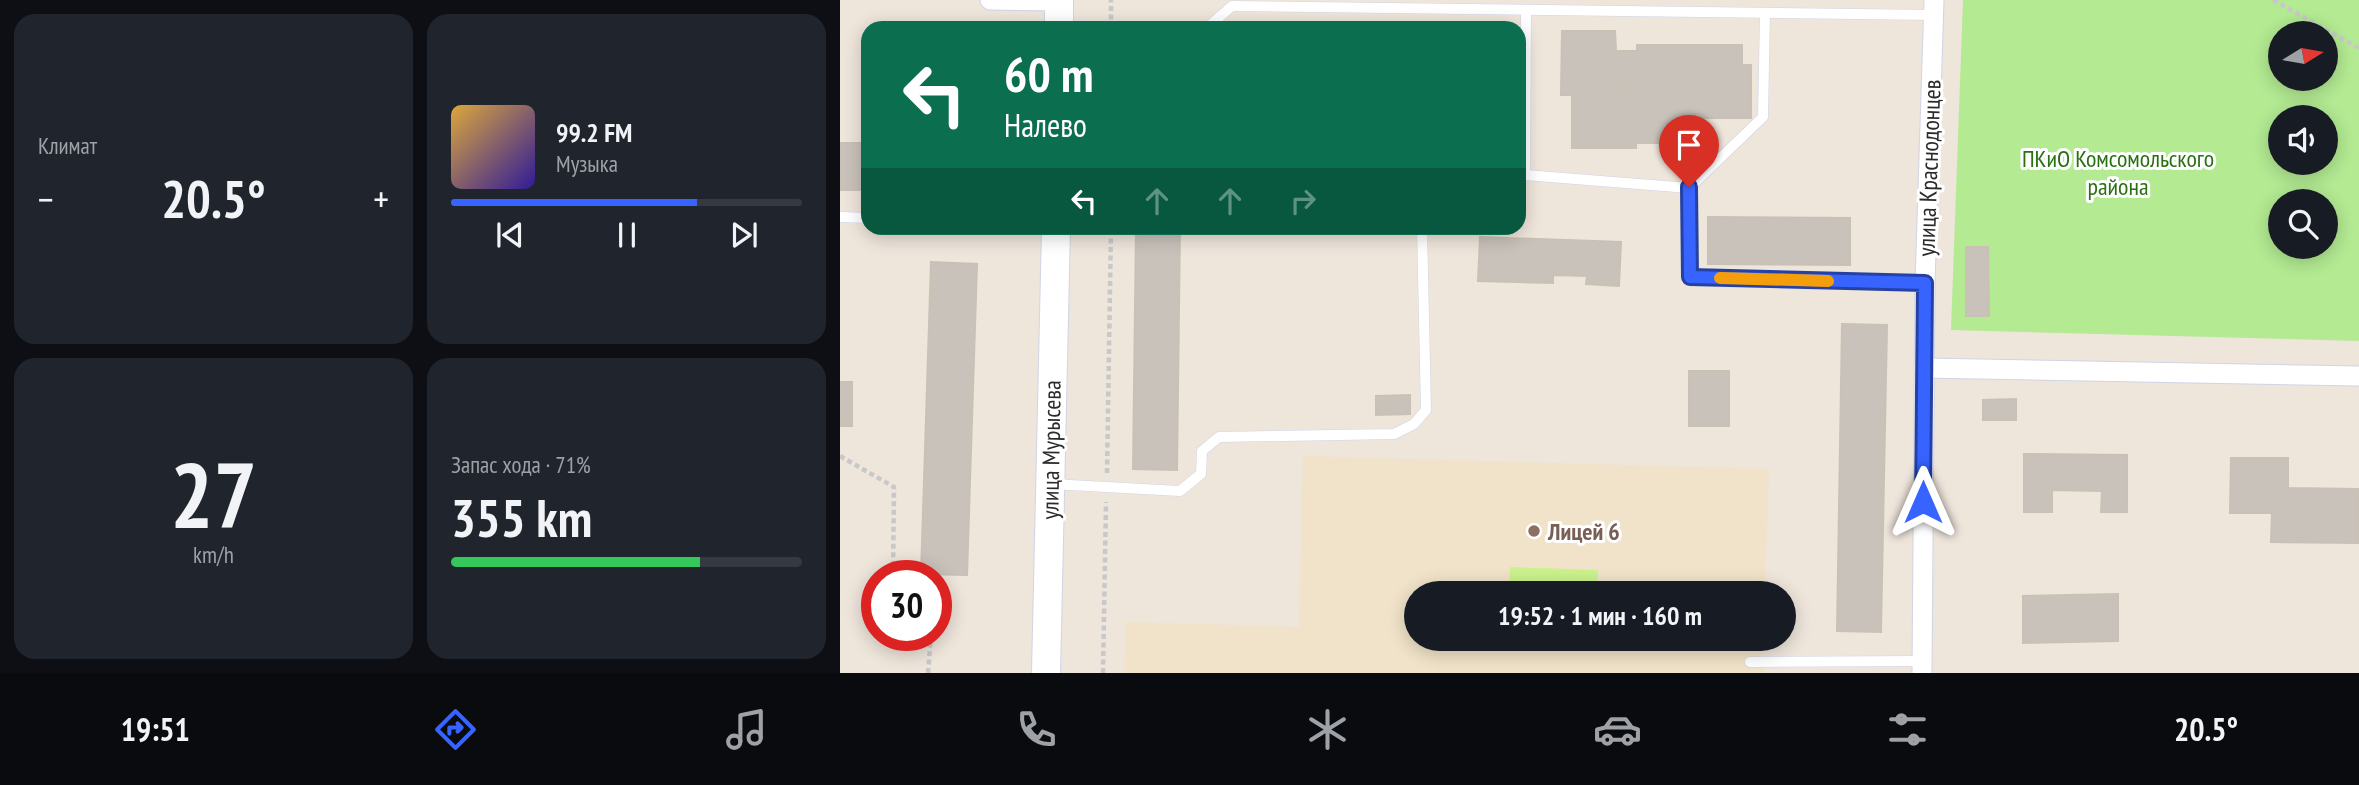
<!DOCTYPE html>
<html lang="ru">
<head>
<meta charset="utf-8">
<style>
  :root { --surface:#171b24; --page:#20242c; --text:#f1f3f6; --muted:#9ea1a6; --line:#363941; --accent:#3764ff }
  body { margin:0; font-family:"PT Sans Narrow",sans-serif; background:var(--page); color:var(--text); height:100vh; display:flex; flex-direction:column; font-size:26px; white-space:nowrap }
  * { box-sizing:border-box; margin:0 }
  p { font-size:23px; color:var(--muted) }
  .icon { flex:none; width:38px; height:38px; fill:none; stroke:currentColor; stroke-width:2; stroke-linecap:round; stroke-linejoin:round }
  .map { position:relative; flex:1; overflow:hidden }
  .panel { display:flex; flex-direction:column; gap:14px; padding:14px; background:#0d0f14; width:840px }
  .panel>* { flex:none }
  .guide { position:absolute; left:21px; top:21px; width:665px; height:214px; border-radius:21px; box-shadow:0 4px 18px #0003; background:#0b6e4f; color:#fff; overflow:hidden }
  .needle { width:46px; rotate:79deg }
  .buttons { position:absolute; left:1428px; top:21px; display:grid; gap:14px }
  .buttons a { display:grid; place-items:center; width:70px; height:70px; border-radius:50%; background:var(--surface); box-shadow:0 4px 18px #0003; font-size:35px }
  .speed { position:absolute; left:21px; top:560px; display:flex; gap:14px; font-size:35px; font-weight:700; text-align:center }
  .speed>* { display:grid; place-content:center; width:91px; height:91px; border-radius:50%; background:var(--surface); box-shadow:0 4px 18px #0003; line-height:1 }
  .speed .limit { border:10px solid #d22; background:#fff; color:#111 }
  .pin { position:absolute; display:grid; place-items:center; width:60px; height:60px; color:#fff; margin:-72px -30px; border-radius:50% 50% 50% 0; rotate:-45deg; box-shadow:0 0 7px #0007 }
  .pin .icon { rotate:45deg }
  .me { position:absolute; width:77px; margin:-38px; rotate:0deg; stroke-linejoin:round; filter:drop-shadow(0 0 5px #0008) }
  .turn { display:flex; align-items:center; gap:24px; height:147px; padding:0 28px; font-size:32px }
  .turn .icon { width:91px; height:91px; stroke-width:2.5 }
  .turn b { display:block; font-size:49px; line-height:60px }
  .lanes { display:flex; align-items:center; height:66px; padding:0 28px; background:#0003; justify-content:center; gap:35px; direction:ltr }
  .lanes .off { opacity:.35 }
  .big { font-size:52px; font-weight:600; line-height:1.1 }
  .panel .card { flex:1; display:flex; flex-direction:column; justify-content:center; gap:10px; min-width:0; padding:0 24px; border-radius:21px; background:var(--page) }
  .panel .dial { align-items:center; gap:0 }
  .dial b { font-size:91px; line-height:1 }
  .song { display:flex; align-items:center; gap:21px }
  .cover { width:84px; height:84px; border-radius:10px; background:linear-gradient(135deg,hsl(40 70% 55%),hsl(250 70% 35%)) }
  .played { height:7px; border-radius:4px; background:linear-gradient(90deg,var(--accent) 70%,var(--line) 70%) }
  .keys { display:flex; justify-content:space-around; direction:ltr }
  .heat { display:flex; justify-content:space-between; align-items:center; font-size:38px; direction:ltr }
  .charge { height:10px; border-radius:5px; background:linear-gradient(90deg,#34c759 71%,var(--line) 0) }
  .panel .tiles { flex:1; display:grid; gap:14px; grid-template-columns:repeat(2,1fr) }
  .trip { position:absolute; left:564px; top:581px; width:392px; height:70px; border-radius:35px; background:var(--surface); box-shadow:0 4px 18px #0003; font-weight:600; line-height:70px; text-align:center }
  .menu { display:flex; height:112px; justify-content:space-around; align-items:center; background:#090b0e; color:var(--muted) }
  .menu .icon { width:49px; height:49px }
  .menu .selected { color:var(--accent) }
  .menu b { font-size:32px; color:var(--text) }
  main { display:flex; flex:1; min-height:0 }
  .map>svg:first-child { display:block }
</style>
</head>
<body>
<main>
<section class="panel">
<div class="tiles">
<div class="card"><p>Климат</p>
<div class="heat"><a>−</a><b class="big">20.5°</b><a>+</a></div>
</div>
<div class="card">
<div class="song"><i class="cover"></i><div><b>99.2 FM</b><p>Музыка</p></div></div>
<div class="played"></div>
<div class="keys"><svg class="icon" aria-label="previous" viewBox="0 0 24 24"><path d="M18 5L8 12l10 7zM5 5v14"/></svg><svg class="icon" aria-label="pause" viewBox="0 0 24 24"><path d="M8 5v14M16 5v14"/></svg><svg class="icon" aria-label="next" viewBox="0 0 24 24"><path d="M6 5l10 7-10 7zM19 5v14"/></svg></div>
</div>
<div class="card dial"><b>27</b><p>km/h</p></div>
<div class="card"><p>Запас хода · 71%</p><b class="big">355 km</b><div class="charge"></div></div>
</div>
</section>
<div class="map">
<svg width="1519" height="673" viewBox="0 0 1519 673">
  <rect width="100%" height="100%" fill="#eee5db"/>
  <path fill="#f1e3c9" d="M463 456 929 469 925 593H576V639H924L923 673H284L286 622 459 627Z"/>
  <path fill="#b3ea92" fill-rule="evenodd" d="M1123 0H1519V341L1111 330ZM1440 33H1486V79H1440ZM1440 117H1486V163H1440ZM1440 201H1486V247H1440Z"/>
  <path fill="#cbf28d" d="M670 567 758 570 757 593H669Z"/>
  <g fill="#c9c2bb" stroke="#cac1b5" stroke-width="2">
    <path d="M722 31H775L776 51H797V45H902V65H911V118H841L840 88H777L776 95H721Z"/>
    <path d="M777 88H840V143H796V148H732V95H776Z"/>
    <rect x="0" y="143" width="28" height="47"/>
    <path d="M868 217 1010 218V265L868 264Z"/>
    <path d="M296 228H340L337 470 293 469Z"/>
    <path d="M640 237 781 242 779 286 746 284 747 276 713 275V283L638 281Z"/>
    <path d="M1126 247H1148L1149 316H1126Z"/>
    <path d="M91 262 137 264 127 575 81 574Z"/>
    <path d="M1002 324 1047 325 1041 632 997 631Z"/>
    <rect x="849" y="371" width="40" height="55"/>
    <rect x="0" y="382" width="12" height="44"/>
    <path d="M570 395V414L536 415V396Z"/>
    <path d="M1176 399V420H1143V400Z"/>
    <path d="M1184 454 1287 455V512H1261L1262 491 1212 490V512H1184Z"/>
    <path d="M1391 458H1448V488L1519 489V543L1431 542 1432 513H1390Z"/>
    <path d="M1278 594V641L1183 643V596Z"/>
  </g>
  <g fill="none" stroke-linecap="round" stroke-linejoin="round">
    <g stroke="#d0d5e5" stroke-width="11">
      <g id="lane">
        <path d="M686 10 685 175 849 188 850 277 1085 283"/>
        <path d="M367 28 392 6 1094 15"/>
        <path d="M849 188 923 117 925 13"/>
        <path d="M0 217 28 218"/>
        <path d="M211 484 340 491 361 474 362 451 379 437 554 434 574 424 586 410 582 228"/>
        <path d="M910 662 1082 661"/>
      </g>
    </g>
    <g stroke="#d0d5e5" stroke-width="21">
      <g id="street">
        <path d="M150 0 219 1"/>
        <path d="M1084 368 1519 376"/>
        <path d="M1082 673 1085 283 1094 0"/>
      </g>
    </g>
    <g stroke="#d0d5e5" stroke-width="30">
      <g id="secondary">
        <path d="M219 28V0"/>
        <path d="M206 673 216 228"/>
      </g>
    </g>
    <g stroke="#c8c8c8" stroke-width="4.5" stroke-dasharray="5 3.5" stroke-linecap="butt">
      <path d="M1433 0 1519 48"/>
      <path d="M271 28V0"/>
      <path d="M0 456 54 487 53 576"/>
      <path d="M267 473 271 228"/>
      <path d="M88 673 91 635"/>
      <path d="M263 673 266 502"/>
    </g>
    <use href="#lane" stroke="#fff" stroke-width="10"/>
    <use href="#street" stroke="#fff" stroke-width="19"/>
    <use href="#secondary" stroke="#fff" stroke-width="28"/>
  </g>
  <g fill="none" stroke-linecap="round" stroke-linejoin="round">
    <g stroke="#2441a6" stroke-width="18">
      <path id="route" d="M849 187 850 277 1085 283 1083 502"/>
    </g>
    <use href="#route" stroke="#3764ff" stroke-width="12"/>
    <path stroke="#f59e0b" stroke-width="12" d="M880 278 988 281"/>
  </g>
  <circle fill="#8d6e63" stroke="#fff" stroke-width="2.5" cx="694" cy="531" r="7"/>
  <g text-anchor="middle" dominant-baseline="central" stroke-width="6" stroke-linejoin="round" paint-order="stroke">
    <g font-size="24" fill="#297013" stroke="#fff">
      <text x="1278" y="158">ПКиО Комсомольского<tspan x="1278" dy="28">района</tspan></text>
    </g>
    <g font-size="24" fill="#2b2b2b" stroke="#fff">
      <text transform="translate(1089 168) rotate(-88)">улица Краснодонцев</text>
      <text transform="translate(211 450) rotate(-89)">улица Мурысева</text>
    </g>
    <g font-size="24" font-weight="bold" fill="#785e54" stroke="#fff" text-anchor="start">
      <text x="708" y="531">Лицей 6</text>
    </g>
  </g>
</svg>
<div class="buttons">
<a><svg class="needle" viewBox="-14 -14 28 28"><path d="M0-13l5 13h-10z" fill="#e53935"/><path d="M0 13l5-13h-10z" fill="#9ea1a6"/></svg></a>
<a><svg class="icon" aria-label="sound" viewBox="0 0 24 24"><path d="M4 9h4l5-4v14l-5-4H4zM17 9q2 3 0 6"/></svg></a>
<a><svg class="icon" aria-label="search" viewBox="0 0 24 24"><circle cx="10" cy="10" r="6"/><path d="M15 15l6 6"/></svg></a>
</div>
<div class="speed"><div class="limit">30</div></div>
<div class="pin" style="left:849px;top:187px;background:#d93025"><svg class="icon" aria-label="arrive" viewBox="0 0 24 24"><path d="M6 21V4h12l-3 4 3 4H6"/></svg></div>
<svg class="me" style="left:1083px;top:502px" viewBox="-20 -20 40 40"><path d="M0-17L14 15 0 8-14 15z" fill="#3764ff" stroke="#fff" stroke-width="4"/></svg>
<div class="trip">19:52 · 1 мин · 160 m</div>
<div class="guide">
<div class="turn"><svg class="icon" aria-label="left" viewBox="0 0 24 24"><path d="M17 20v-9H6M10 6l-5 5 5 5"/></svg><div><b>60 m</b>Налево</div></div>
<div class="lanes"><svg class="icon" aria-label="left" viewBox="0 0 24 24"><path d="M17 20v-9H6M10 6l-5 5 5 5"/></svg><svg class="icon off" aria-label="ahead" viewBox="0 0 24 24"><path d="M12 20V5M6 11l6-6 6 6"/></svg><svg class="icon off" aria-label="ahead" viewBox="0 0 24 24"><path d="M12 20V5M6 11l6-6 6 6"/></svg><svg class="icon off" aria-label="right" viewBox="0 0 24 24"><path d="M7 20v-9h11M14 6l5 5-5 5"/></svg></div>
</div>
</div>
</main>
<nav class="menu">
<b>19:51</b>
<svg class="icon selected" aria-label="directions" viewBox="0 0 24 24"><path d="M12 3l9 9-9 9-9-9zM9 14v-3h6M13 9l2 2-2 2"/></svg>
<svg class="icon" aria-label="music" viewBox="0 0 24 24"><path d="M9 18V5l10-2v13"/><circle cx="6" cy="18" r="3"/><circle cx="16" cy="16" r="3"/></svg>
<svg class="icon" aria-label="phone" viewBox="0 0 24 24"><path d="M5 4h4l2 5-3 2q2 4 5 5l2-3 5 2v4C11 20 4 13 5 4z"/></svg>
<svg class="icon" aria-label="climate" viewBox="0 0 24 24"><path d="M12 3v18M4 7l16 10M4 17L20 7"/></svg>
<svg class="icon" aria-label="car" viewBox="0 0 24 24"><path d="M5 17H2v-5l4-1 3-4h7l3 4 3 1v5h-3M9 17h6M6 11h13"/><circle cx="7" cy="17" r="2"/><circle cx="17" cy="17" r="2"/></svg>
<svg class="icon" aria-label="filters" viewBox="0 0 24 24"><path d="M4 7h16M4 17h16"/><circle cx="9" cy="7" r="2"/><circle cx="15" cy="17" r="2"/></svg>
<b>20.5°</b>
</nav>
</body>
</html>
